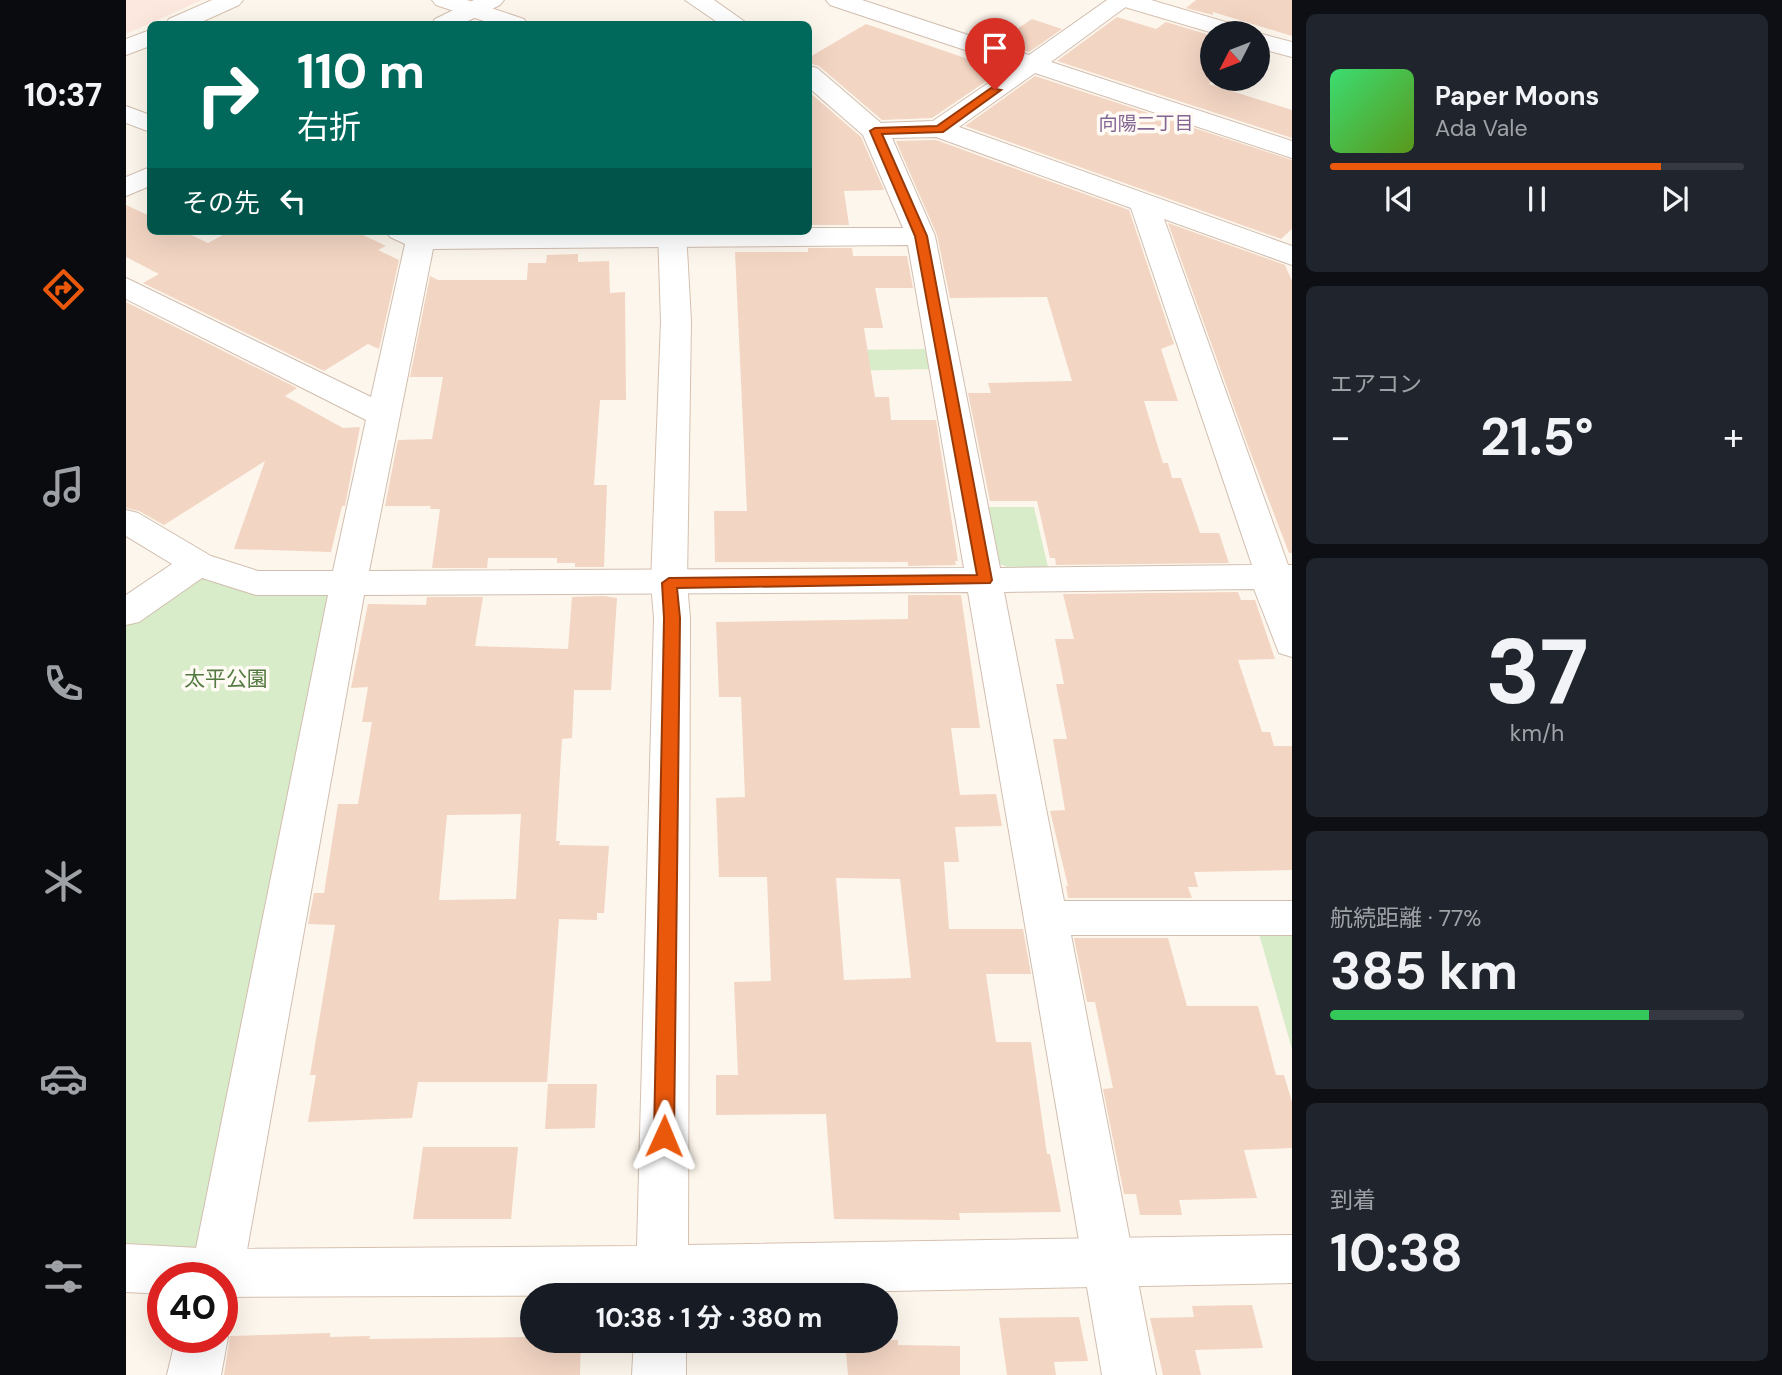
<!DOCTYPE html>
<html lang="ja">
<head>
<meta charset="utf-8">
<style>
  :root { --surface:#171b24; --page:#20242c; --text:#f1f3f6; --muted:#9ea1a6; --line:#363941; --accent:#ea580c }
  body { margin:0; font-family:"DM Sans","Noto Sans JP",sans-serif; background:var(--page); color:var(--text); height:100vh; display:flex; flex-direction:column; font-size:26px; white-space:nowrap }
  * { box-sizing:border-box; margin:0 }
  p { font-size:23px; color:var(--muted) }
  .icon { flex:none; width:38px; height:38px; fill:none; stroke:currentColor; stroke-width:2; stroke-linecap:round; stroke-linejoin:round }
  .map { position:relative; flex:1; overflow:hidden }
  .panel { display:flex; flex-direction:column; gap:14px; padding:14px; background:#0d0f14; width:490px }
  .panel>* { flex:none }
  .hud { position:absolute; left:21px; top:21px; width:665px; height:214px; border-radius:10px; box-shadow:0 7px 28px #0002; background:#00695c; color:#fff; overflow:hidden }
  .needle { width:46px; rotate:228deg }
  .tools { position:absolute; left:1074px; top:21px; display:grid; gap:14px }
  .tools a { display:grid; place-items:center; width:70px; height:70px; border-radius:50%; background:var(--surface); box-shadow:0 7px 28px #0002; font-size:35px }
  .speed { position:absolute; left:21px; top:1262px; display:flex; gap:14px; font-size:35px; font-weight:700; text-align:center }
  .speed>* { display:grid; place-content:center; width:91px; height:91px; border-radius:50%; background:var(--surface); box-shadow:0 7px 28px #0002; line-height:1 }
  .speed .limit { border:10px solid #d22; background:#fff; color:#111 }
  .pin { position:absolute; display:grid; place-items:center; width:60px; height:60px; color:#fff; margin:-72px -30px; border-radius:50% 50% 50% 0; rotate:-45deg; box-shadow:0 0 7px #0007 }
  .pin .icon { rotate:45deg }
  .me { position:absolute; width:77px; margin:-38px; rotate:1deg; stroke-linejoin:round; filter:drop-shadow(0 0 5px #0008) }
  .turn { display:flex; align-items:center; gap:24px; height:147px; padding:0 35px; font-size:32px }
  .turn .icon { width:91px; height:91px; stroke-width:2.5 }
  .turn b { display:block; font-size:49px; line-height:60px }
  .then { display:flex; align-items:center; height:66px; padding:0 35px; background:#0003; gap:14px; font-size:26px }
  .big { font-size:52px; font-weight:700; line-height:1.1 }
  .panel .card { flex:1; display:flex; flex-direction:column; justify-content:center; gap:10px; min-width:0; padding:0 24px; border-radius:10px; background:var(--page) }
  .panel .dial { align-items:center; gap:0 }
  .dial b { font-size:91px; line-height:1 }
  .song { display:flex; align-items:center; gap:21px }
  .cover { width:84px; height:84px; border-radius:10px; background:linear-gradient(135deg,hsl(140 70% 55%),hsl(90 70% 35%)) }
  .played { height:7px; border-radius:4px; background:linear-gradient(90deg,var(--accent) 80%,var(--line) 80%) }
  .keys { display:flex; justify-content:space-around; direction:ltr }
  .heat { display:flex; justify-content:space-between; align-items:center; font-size:38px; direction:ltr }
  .charge { height:10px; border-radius:5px; background:linear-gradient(90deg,#34c759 77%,var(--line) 0) }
  .trip { position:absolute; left:394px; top:1283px; width:378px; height:70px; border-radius:35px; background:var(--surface); box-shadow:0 7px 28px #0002; font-weight:700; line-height:70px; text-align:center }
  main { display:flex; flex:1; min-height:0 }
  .dock { display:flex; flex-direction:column; width:126px; justify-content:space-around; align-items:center; background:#090b0e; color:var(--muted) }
  .dock .icon { width:49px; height:49px }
  .dock .active { color:var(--accent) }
  .dock b { font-size:32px; color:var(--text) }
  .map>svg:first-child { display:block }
</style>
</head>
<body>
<main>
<nav class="dock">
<b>10:37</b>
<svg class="icon active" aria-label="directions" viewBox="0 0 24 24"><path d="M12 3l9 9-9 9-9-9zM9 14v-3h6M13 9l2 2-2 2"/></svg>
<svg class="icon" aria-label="music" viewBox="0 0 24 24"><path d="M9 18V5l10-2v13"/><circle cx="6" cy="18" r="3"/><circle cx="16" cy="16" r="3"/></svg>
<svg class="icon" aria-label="phone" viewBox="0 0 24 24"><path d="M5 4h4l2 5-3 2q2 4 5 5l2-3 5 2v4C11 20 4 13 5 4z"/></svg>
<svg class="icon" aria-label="climate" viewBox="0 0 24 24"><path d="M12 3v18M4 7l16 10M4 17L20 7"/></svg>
<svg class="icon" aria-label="car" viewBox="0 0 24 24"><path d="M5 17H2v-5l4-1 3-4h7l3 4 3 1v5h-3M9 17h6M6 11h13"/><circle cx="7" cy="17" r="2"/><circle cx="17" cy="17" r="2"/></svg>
<svg class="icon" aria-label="filters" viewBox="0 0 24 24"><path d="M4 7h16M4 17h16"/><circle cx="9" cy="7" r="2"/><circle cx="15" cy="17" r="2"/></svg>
</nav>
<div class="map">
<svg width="1166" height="1375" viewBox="0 0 1166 1375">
  <rect width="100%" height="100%" fill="#fdf6ec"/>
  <path fill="#fde8e0" d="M0 0H76L0 34Z"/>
  <g fill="#d8ecc9">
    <path d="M801 349 805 369 722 371 719 350Z"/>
    <path d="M862 507H908L922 567H881L874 564Z"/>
    <path d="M72 564 222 585 91 1273 0 1268V613Z"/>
    <path d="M1166 933V1049L1133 934Z"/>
  </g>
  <g fill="#f3d5c3" fill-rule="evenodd">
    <path d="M1070 0H1166V36L1087 12V15L1060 8Z"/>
    <path d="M991 17 1030 29 1040 22 1087 36V80L1083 84 1166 110V138L931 61Z"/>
    <path d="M906 19 936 29 903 52 872 42Z"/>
    <path d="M740 24 842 59 847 55 881 67 806 118 756 120 693 66 682 63V58Z"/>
    <path d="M909 76 1166 160V229L1155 239 839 126Z"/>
    <path d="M682 91 735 137 758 190 718 191 723 225H682Z"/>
    <path d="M810 140 1003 210 1048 344 1035 349 1052 401H1018L1037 463H1042L1046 478H1055L1074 533H1093L1103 563 930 565 929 558H924L911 501H864L842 393H865L862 383 946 381 921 297 824 298 811 235 770 141Z"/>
    <path d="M0 205 24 216V231H57L82 243 104 231H229L260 246 252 250 273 260 253 349 242 344 198 371 17 283 33 274 0 257Z"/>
    <path d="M1042 223 1159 265 1166 281V553H1163L1122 446Z"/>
    <path d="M682 248H726L727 256H781L787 288H749L757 328H738L749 397H763L765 420H810L832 561H829L830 565 782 566V562H589L588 511H621L609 252H682Z"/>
    <path d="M452 254V262L483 261 484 293 499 292 500 400H474L468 485H481L478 567H449V563H431V558H362L361 568H306L314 509H304L305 506H259L272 440 306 439 317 377H284L304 276 312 280H401L402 263H420L421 255Z"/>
    <path d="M0 302 171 388 159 396 217 428 234 427 219 506H216L205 552 108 549 139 461 38 525 13 511 0 508Z"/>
    <path d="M1112 592 1115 600H1129L1149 659 1112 660 1136 732H1144L1148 746H1166V870L1068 872 1072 887H1062L1066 898H942L940 886H942L924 811 939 810 927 739H941L930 684H938L929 639H948L937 594Z"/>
    <path d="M782 595H835L854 728H825L834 795 870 794 876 826 829 827 833 862H818L823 929H897L905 974H860L870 1042H905L921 1154H924L935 1212 833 1213 834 1220 708 1219 700 1114 590 1115V1075H612L608 982 645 981 641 877H593L590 798 619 797 615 697H593L590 622 782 619ZM710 878 774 879 785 978 718 980Z"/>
    <path d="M477 596 491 598 485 690H448L446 738 436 739 430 841H434L433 845 483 846 478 913H471V920L433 919 421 1082H292L286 1118 182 1122 190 1075H184L209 925 182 924 188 893H198L212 804H232L246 722H236L242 687 225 688 242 604 300 605 301 597H357L349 646 442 649 446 597ZM395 814 390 899 313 900 321 815Z"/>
    <path d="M948 938H1042L1061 1006H1132L1150 1075H1158L1166 1102V1148L1118 1150 1131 1198 1053 1200 1056 1215H1014L1010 1194H998L977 1089 987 1088 969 1002H961Z"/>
    <path d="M422 1084H471L469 1128 419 1129Z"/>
    <path d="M297 1147H392L385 1219H287Z"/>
    <path d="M1126 1305 1137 1348 1069 1350 1075 1375H1037L1024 1318 1068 1317 1066 1306Z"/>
    <path d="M953 1317 962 1361 928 1362 930 1375H881L873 1318Z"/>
    <path d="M204 1333V1337L244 1336 243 1339 406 1337V1340H455L454 1375H98L104 1336Z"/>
    <path d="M719 1340H772V1345L834 1346V1375H722Z"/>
  </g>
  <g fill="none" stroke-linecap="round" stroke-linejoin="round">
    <g stroke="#d1beb0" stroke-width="2">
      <g id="street">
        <path d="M348 0H378L374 5 336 24H306L309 19Z"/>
        <path d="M559 0H588L622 24H594Z"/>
        <path d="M700 0H736L903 55 981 0H1009L925 62 1166 141V158L909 73 833 127 1166 246V265L1038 219 1162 565H1166V657L1153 653 1128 589 878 592 938 901H1166V935H945L1030 1375H976L842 592 238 595 116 1278 108 1295 96 1300V1278H64L202 595H130L76 578 13 622 0 625V595L46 564 0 536V510L12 513 85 556 132 571H207L240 420 0 299V278L245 397 279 244 264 237 260 231H682V228H777L737 135 682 87V66L691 68 755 123 807 121 887 66 704 5ZM810 137 1005 208 1126 565 874 568 809 236 766 138ZM782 245 838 568 243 571 307 249Z"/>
        <path d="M0 106 24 115V132L0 123Z"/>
        <path d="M24 167V186L0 196V177Z"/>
        <path d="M96 1323 102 1337 95 1375H41L50 1337H96Z"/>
      </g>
    </g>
    <g stroke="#d6c0b0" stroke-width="2">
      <g id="secondary">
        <path d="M86 0H117L113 5 71 24H40L43 19Z"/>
        <path d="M306 0H341L398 19 401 24H367L310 5Z"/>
        <path d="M988 0H1025L1120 28 1123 33H1087L992 5Z"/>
        <path d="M24 30V46L0 55V39Z"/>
        <path d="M1130 33H1132L1166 42V57L1132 48V33Z"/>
        <path d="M532 231H560L565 321 561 583 564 618 562 1245 1166 1235V1283L561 1295 96 1297V1278H37V1294L0 1292V1244L91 1249 511 1246 528 618 525 583 535 321Z"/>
        <path d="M508 1340H560V1375H506Z"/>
      </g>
    </g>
    <use href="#street" fill="#fff" fill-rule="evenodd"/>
    <use href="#secondary" fill="#fff" fill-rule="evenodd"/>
  </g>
  <path fill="#ea580c" stroke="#983908" stroke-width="2" d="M865 88 875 90 817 132 756 134 801 236 866 580 864 583 551 588 554 618 548 1136 545 1142 538 1145 531 1142 528 1136 538 618 536 583 543 578 851 575 789 236 744 131 749 128 811 126Z"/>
  <g text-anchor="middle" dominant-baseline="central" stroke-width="7" stroke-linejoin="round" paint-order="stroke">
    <g font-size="19" fill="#846695" stroke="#fffaf3">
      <text x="1020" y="123">向陽二丁目</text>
    </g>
    <g font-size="21" fill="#537a41" stroke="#fffaf3">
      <text x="100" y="679">太平公園</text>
    </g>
  </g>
</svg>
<div class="tools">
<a><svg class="needle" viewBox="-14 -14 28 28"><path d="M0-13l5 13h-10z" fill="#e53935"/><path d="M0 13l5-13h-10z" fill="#9ea1a6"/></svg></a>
</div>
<div class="speed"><div class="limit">40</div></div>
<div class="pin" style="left:869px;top:90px;background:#d93025"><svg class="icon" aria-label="arrive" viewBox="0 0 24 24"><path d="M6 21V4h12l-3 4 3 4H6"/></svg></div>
<svg class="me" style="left:538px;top:1136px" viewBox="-20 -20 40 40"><path d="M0-17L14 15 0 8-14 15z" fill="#ea580c" stroke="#fff" stroke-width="4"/></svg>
<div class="trip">10:38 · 1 分 · 380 m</div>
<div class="hud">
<div class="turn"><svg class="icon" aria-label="right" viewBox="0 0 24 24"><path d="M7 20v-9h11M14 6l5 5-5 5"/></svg><div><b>110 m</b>右折</div></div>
<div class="then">その先<svg class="icon" aria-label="left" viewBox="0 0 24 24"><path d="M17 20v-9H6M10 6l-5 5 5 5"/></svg></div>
</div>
</div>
<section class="panel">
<div class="card">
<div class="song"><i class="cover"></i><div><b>Paper Moons</b><p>Ada Vale</p></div></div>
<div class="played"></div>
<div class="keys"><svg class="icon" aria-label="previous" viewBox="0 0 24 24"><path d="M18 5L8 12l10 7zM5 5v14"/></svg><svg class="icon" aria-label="pause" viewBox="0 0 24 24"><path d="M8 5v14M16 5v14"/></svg><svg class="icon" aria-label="next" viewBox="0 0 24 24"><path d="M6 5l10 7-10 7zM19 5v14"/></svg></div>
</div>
<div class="card"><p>エアコン</p>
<div class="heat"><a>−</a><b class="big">21.5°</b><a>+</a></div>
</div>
<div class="card dial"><b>37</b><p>km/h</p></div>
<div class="card"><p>航続距離 · 77%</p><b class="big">385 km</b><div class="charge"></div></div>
<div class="card"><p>到着</p><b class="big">10:38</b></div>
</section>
</main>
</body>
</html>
